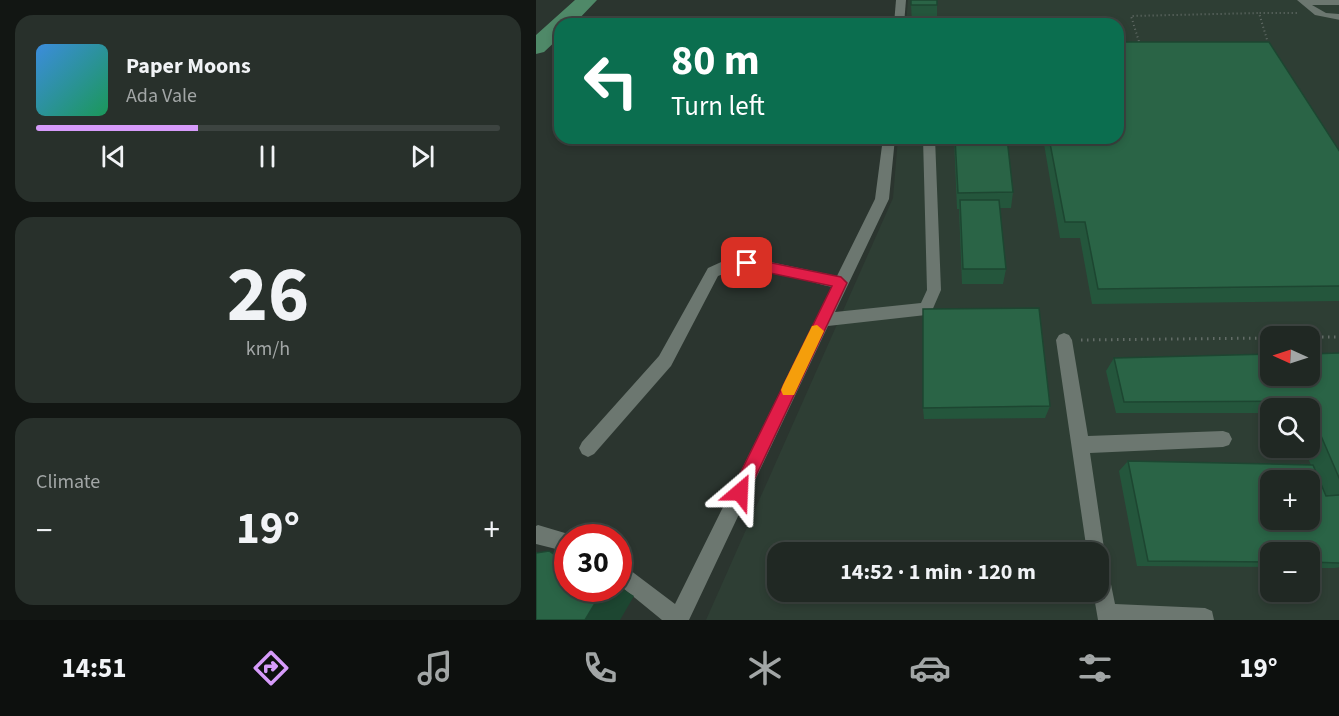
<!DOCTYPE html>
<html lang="en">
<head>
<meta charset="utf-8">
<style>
  :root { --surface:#202823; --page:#28302b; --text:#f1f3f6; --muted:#a2a6a6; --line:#3d4441; --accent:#d69bfa }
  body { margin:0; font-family:"Source Sans 3",sans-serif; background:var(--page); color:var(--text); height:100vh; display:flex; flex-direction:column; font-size:22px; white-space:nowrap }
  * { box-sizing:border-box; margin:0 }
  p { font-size:20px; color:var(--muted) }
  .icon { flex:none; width:33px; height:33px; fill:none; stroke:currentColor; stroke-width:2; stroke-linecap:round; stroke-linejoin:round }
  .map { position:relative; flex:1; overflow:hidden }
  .details { display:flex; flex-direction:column; gap:15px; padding:15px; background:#121613; width:536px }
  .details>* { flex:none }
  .top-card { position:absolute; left:18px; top:18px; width:570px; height:126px; border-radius:18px; box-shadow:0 3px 9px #0003,0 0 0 2px var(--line); background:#0b6e4f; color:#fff; overflow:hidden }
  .needle { width:39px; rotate:273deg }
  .buttons { position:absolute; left:724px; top:326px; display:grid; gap:12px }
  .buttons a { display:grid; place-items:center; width:60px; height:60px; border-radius:12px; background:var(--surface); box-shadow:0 3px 9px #0003,0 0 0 2px var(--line); font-size:30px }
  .speed { position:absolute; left:18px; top:524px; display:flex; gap:12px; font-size:30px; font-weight:700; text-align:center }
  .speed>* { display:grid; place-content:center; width:78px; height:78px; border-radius:50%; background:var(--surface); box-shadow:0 3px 9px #0003,0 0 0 2px var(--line); line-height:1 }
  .speed .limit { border:9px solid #d22; background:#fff; color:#111 }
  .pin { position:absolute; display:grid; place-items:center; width:51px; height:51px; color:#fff; margin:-26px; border-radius:12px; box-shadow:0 3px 9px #0006 }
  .me { position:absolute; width:66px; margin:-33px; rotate:26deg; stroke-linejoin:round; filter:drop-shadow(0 0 4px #0008) }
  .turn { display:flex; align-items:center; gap:21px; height:126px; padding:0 18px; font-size:27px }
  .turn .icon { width:78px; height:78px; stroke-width:2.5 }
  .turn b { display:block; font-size:42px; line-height:51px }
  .big { font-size:45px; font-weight:700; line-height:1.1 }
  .details .widget { flex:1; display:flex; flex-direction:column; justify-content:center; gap:9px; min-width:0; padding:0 21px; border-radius:18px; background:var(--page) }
  .details .dial { align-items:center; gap:0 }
  .dial b { font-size:78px; line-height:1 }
  .song { display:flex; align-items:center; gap:18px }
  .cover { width:72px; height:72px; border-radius:9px; background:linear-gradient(135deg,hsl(210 70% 55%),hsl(150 70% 35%)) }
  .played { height:6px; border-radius:3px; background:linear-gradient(90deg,var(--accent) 35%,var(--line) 35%) }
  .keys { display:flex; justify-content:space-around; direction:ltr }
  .heat { display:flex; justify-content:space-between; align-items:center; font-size:33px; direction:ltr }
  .trip { position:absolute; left:231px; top:542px; width:342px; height:60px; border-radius:18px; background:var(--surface); box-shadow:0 3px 9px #0003,0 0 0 2px var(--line); font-weight:700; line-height:60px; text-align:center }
  .tabs { display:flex; height:96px; justify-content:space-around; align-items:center; background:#0d100e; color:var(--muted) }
  .tabs .icon { width:42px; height:42px }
  .tabs .active { color:var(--accent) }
  .tabs b { font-size:27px; color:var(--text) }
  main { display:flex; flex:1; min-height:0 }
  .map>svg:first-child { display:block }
</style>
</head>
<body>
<main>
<section class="details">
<div class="widget">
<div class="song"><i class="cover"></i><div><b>Paper Moons</b><p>Ada Vale</p></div></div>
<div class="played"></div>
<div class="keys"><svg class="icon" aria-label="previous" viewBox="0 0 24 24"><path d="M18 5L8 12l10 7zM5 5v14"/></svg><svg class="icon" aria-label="pause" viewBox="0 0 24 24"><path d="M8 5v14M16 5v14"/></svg><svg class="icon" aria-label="next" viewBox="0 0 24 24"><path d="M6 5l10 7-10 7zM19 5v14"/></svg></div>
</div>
<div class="widget dial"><b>26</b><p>km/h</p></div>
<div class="widget"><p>Climate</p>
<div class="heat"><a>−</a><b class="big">19°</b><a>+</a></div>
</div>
</section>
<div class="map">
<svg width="804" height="620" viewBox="0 0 804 620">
  <rect width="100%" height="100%" fill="#2b352f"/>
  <path fill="#2e3e34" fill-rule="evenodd" d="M372 0H803V620H170L357 198 362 138H582V24H370ZM735 336H774V375H735ZM735 408H774V447H735ZM735 480H774V519H735ZM242 552H562V591H242ZM735 552H774V591H735Z"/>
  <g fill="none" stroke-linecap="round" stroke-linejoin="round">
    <path fill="#4f8968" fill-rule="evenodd" d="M39 0H61L38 24H24V37L8 52 0 54V35Z"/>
    <g stroke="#636c67" stroke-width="2" stroke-dasharray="1 3" stroke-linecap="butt">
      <path d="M732 43 723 13H761"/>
      <path d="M604 45 595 16 723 13"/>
    </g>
    <g stroke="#636c67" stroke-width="3" stroke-dasharray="1.5 4.5" stroke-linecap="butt">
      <path d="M774 337H804"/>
      <path d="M545 340 735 338"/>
    </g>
    <g fill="#6c7770" fill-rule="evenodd">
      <path d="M360 0H370L368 24H358Z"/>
      <path d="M761 0H804V5H776L790 13 804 14V20L779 15Z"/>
      <path d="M347 138H359L353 199 299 312 385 303 391 290 387 138H399L405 290 395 313 390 315 292 326 153 620H126L82 584V561L139 604 296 287C262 280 214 261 182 276L135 366 58 454 52 457 46 454 43 448 46 442 123 356 172 268 194 258 211 257 301 276 339 199Z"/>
      <path d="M528 333 533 335 536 340 552 436 687 431 693 433 696 439 693 445 687 447 554 453 569 555 579 604 669 608 676 611 678 620H562L557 591H562V552H551L520 340 523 335Z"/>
      <path d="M2 525 39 536 32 537V552L0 544V526Z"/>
    </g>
  </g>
  <g fill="#24563c">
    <path d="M401 0V22H376L375 5Z"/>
    <path d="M418 138H471L477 192 475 208H464L470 269 467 284H426L423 209H421Z"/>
    <path d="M507 138H582L804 152V301L556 304 544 238H524Z"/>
    <path d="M804 353V567L799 568H774V552H735V567L601 566 583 471 592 461 775 465 767 447H774V408H735V413H580L570 371 578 358Z"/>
    <path d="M514 406 509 418 388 419 387 408Z"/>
  </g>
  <g fill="#1d4631">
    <path d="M13 551 32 556V564Z"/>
    <path d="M82 586 98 596 84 620H49L65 588H82Z"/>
  </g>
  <g fill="#2a6446" stroke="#1d4631" stroke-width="1.5" fill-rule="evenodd">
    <rect x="375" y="0" width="26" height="5"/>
    <path d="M582 42H733L804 152V286L562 289 549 222H529L513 138H582Z"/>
    <path d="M419 138H471L477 192 422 193Z"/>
    <path d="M424 200H463L470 269H427Z"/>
    <path d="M503 308 514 406 387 408V309Z"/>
    <path d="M804 353V480L770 401 588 402 578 358 735 354V375H774V354Z"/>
    <path d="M592 461 777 465 790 496 804 495V563L774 562V552H735V562L612 561ZM735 480H774V519H735Z"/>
    <path d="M13 551 32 564V588H65L67 590 49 620H0V553Z"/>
  </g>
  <path fill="#e11d48" stroke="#92132f" stroke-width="1.5" d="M211 258 305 277 311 283 210 497 204 500 198 497 195 492 198 486 296 286 206 267 204 263Z"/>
  <path fill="#f59e0b" d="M281 325 288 331 258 395H247L245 390 247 385 276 326Z"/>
</svg>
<div class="buttons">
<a><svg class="needle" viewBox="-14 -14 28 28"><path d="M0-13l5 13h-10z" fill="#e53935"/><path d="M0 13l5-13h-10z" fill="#a2a6a6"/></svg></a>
<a><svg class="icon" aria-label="search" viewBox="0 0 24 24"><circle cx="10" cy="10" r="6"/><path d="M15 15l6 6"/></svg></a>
<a>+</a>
<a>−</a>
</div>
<div class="speed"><div class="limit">30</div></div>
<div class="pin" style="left:211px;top:263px;background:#d93025"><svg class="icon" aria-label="arrive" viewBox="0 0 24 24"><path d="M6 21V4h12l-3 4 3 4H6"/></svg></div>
<svg class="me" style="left:204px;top:492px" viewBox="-20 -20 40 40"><path d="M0-17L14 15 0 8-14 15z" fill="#e11d48" stroke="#fff" stroke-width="4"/></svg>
<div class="trip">14:52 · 1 min · 120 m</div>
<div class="top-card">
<div class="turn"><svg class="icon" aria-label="left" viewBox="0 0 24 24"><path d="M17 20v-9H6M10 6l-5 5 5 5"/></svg><div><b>80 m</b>Turn left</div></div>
</div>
</div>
</main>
<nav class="tabs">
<b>14:51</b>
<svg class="icon active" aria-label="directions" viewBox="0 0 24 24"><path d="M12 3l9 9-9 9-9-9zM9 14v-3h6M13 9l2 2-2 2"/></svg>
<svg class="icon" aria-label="music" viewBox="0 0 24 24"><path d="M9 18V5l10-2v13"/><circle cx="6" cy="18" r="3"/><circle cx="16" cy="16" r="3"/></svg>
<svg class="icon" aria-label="phone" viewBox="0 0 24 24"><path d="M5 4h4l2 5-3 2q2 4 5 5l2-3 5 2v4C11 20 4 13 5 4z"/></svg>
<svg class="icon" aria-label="climate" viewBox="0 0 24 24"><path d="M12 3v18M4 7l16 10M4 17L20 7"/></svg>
<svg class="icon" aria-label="car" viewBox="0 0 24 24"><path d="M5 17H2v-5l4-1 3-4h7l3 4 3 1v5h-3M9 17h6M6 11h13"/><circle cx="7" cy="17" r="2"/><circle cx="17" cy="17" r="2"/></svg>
<svg class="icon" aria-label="filters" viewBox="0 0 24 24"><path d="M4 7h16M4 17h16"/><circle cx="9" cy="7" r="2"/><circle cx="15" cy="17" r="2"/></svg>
<b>19°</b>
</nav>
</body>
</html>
